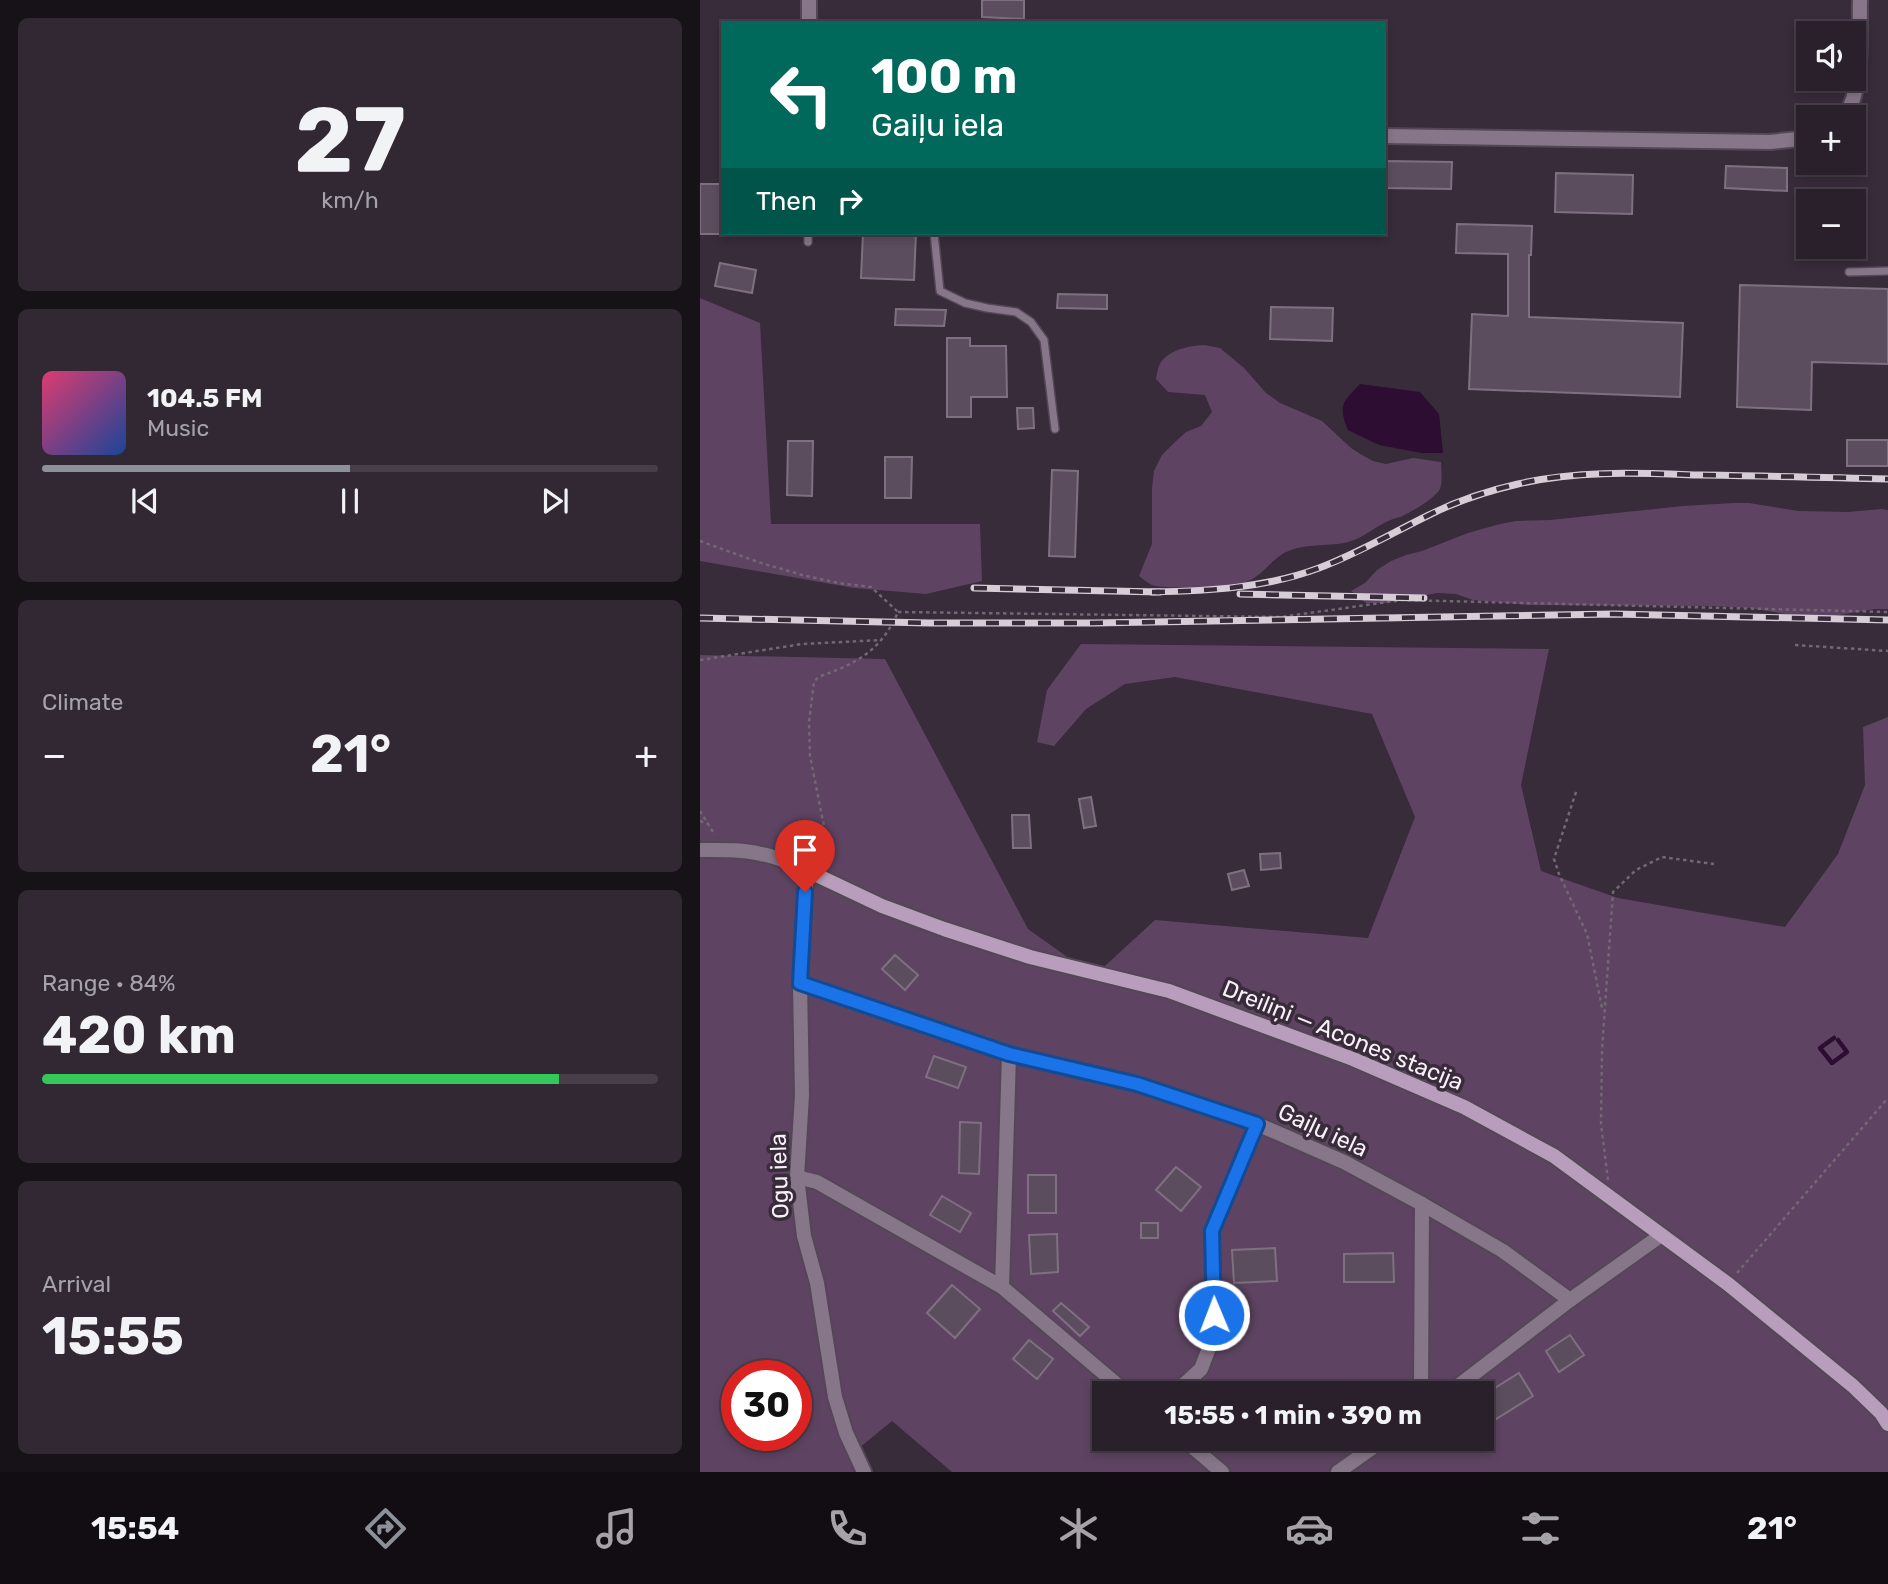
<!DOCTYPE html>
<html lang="en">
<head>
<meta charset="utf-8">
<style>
  :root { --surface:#2a202c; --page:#322834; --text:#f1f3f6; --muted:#a5a3a9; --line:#463e48; --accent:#8c9099 }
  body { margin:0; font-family:Rubik,sans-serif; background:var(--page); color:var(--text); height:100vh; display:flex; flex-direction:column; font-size:26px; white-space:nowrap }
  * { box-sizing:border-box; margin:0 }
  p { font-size:23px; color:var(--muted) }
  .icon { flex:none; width:38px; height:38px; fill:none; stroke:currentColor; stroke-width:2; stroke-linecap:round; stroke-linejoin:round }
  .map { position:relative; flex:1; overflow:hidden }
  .details { display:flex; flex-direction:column; gap:18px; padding:18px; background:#171218; width:700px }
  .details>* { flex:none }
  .top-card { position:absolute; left:21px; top:21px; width:665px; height:214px; border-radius:0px; box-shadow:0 4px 10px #0003,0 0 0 2px var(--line); background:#00695c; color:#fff; overflow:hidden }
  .buttons { position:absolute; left:1096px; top:21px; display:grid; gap:14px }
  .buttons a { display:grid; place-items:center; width:70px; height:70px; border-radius:0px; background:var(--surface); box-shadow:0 4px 10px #0003,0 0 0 2px var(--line); font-size:35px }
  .speed { position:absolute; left:21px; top:1360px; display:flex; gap:14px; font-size:35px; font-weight:700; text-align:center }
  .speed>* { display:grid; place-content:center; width:91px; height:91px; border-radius:50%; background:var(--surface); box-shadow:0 4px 10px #0003,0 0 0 2px var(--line); line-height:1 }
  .speed .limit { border:10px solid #d22; background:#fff; color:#111 }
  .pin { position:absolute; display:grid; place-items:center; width:60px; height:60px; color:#fff; margin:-72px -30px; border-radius:50% 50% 50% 0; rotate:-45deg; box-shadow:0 0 7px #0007 }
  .pin .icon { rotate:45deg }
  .me { position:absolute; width:77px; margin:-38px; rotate:359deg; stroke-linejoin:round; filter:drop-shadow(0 0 5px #0008) }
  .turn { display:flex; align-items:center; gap:24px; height:147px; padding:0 35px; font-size:32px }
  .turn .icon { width:91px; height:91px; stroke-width:2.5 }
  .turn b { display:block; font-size:49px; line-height:60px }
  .then { display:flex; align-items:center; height:66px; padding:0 35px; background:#0003; gap:14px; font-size:26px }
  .big { font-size:52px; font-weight:700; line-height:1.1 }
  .details .widget { flex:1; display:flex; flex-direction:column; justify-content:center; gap:10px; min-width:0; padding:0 24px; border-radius:10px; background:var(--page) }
  .details .dial { align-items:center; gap:0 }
  .dial b { font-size:91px; line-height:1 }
  .song { display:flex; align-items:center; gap:21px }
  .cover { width:84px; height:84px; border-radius:10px; background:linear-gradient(135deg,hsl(340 70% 55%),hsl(220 70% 35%)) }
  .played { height:7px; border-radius:4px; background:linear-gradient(90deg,var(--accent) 50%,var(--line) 50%) }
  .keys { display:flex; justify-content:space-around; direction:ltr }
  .heat { display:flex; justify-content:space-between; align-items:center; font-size:38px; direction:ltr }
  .charge { height:10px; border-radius:5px; background:linear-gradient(90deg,#34c759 84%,var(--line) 0) }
  .trip { position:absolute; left:392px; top:1381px; width:402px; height:70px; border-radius:0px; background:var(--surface); box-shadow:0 4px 10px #0003,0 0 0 2px var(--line); font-weight:700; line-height:70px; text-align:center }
  .menu { display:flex; height:112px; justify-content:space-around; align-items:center; background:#110d12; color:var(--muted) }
  .menu .icon { width:49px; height:49px }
  .menu .selected { color:var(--accent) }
  .menu b { font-size:32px; color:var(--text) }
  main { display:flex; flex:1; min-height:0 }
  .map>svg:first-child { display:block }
</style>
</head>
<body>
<main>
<section class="details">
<div class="widget dial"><b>27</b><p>km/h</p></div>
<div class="widget">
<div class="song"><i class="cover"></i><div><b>104.5 FM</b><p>Music</p></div></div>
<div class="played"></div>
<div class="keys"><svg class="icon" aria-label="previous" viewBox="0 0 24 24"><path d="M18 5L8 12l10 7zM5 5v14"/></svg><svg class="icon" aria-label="pause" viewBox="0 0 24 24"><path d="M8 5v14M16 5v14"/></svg><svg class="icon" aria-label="next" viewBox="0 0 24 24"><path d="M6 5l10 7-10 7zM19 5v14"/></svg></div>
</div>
<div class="widget"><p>Climate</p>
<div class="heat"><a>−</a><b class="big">21°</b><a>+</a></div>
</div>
<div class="widget"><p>Range · 84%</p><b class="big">420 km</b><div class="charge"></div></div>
<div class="widget"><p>Arrival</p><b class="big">15:55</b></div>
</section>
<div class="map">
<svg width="1188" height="1472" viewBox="0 0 1188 1472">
  <rect width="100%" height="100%" fill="#382b3a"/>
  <g fill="#5e4462" fill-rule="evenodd">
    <path d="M0 298 60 323 71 524H280L282 581 226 594 154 588 0 561Z"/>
    <path d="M504 345 520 348 544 368 566 393 580 403 622 421 651 448 662 455 673 461 686 464 713 458 741 462C741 470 743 481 740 489 736 497 715 510 706 514 700 518 693 518 686 522 672 529 660 540 644 543 626 546 608 544 591 550 573 556 565 574 548 581 537 586 463 590 452 585 448 583 443 579 439 576L452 544V488L454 471 462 455 474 443 486 432 501 426 512 412 505 395 468 392 456 379C457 374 458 366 461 362 471 349 489 346 504 345Z"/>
    <path d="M1033 503H1049L1098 511 1148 512 1182 509 1188 510V609H1175L1122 618 1104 617 1050 608 1013 606 829 605 773 600 756 594 737 593 685 603H666L651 591 665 583 677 570 691 561 706 555 722 551 768 533 800 524 816 521 850 520 983 506Z"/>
    <path d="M381 644 849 649 821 785 841 871 918 898 1085 927 1138 854 1165 785 1163 727 1188 717V1472H252L192 1421 148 1457 154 1472H0V655L185 659 328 929 394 976 455 920 668 938 715 817 672 714 475 677 425 684 386 709 354 746 337 742 347 690ZM37 1376H96V1435H37ZM404 1393H782V1438H404Z"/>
  </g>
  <path fill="#2d0d32" d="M660 384 720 392 739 414 743 453H722L679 445 648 430C638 405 642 403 660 384Z"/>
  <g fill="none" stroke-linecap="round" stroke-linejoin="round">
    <path stroke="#2d0d32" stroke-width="4.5" d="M1134 1038 1120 1048 1132 1063 1147 1052 1138 1040"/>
  </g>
  <g fill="#5b4d5d" stroke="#7f7081" stroke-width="2">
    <path d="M282 0H324V19L282 17Z"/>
    <path d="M684 161 752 162 751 189 684 188Z"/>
    <path d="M1026 166 1087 168V191L1025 188Z"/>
    <path d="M856 173 933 175 932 214 855 212Z"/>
    <rect x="0" y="184" width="23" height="50"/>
    <path d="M757 224 832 226 831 255H829V317L983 323 980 397 769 389 772 314 808 316V254L756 253Z"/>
    <path d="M163 233H216L214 280 161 278Z"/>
    <path d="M20 263 56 270 52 293 15 286Z"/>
    <path d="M1040 285 1188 289V364L1112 362 1111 410 1037 407Z"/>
    <path d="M358 294 407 295V309L357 308Z"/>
    <path d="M571 307 633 308 632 341 570 339Z"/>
    <path d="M196 309 246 310 244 326 195 325Z"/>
    <path d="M247 338H270V346H306L307 397H271V417H247Z"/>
    <path d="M317 408H333L334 428 318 429Z"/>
    <rect x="1147" y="440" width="41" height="26"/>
    <path d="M88 441H113L112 496 87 495Z"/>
    <path d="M185 457H212L211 498H185Z"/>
    <path d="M352 470 378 471 375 557 349 556Z"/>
    <path d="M391 797 396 826 384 828 379 799Z"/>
    <path d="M312 815H329L331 848H313Z"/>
    <path d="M580 853 581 868 561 870 560 854Z"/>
    <path d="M544 870 549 886 532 890 528 874Z"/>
    <path d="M195 955 218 975 205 990 182 969Z"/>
    <path d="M234 1056 266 1067 258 1088 226 1077Z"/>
    <path d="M260 1122 281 1123 279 1174 259 1173Z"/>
    <path d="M476 1167 501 1187 481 1211 456 1190Z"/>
    <rect x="328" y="1175" width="28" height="38"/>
    <path d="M242 1196 271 1213 260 1232 230 1215Z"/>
    <rect x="441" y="1223" width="17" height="15"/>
    <path d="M357 1234 358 1272 331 1274 329 1235Z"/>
    <path d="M575 1248 577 1281 534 1283 532 1250Z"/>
    <path d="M693 1253 694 1282H644V1254Z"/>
    <path d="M252 1285 280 1309 255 1338 227 1313Z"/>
    <path d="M361 1303 389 1327 380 1336 353 1311Z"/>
    <path d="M870 1335 884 1355 859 1372 846 1351Z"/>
    <path d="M329 1340 353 1359 337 1379 313 1359Z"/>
    <path d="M819 1373 833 1396 796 1419 782 1396Z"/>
  </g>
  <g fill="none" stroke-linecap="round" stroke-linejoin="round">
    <g stroke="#534755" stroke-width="10">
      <g id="lane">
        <path d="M234 233 240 291 265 303 287 308 316 312 331 322 344 340 355 429"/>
        <path d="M108 242V233"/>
        <path d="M1149 272 1188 271"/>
      </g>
    </g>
    <g stroke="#534755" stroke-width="18">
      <g id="street">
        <path d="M109 0V23"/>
        <path d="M1145 117C1164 87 1159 35 1160 0"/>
        <path d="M684 136 1070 142 1108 138"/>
        <path d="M0 850C20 850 42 849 61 854 78 857 93 864 108 871L105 892 100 983 102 1095 97 1177 104 1236 117 1283 135 1397 146 1433 164 1472"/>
        <path d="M100 983 309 1054 437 1084 557 1124 644 1162 722 1204 803 1251 870 1300 749 1393"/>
        <path d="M97 1177 117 1182 302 1287 427 1393"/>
        <path d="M302 1287 309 1054"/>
        <path d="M870 1300 960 1236"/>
        <path d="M475 1393 501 1369 514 1335 512 1231 557 1124"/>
        <path d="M721 1393 722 1204"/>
        <path d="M482 1438 522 1472"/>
        <path d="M638 1472 686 1438"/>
      </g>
    </g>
    <g stroke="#534755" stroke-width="18">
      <path id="secondary" d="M108 871 182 906 244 929 330 957 469 991 653 1059 764 1107 854 1156 1028 1284 1153 1386 1181 1413 1188 1424"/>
    </g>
    <g stroke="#736774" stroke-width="2.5" stroke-dasharray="3.5 3.5" stroke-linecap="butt">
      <path d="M0 541 58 562 102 575 138 583 171 587 198 612C181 651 156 664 118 677L114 682 109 722 110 756 124 826 113 858"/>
      <path d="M198 612 581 617 702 600 1188 612"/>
      <path d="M1095 645 1188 651"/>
      <path d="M0 660 102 644 182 640"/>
      <path d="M876 792 854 859 859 874 887 934 902 1008"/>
      <path d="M0 811 15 835"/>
      <path d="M0 821 8 824"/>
      <path d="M908 1180 901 1124 902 1050 913 892 936 870 962 857 1014 864"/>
      <path d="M1037 1273 1188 1098"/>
    </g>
    <use href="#lane" stroke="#877689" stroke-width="7"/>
    <use href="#street" stroke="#877689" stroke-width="14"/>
    <use href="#secondary" stroke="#b89ebc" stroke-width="14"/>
    <g stroke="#d6cdd7" stroke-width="7">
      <g id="rail">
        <path d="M274 588 460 592"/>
        <path d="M452 592C508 591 566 588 619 568 657 554 692 533 729 515 757 501 787 491 818 484 877 470 938 473 998 475 1061 476 1125 477 1188 479"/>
        <path d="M540 594 724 598"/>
        <path d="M0 618 229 623H393L914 614 1188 620"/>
      </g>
    </g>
    <use href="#rail" stroke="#382b3a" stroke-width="4.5" stroke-dasharray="13" stroke-linecap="butt"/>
  </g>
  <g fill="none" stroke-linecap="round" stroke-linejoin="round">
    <g stroke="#114b97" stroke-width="18">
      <path id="route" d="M105 892 100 983 309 1054 437 1084 557 1124 512 1231 514 1315"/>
    </g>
    <use href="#route" stroke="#1a73e8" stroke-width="12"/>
  </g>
  <g text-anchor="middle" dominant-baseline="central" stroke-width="7" stroke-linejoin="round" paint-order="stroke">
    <g font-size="23" fill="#f9f0fa" stroke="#382b3a">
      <text transform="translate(643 1035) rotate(22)">Dreiliņi — Acones stacija</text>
      <text transform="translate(623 1130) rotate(25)">Gaiļu iela</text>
      <text transform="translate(79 1176) rotate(-92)">Ogu iela</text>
    </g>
  </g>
</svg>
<div class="buttons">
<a><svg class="icon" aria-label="sound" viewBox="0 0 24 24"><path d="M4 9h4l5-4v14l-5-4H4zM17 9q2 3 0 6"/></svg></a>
<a>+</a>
<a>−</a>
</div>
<div class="speed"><div class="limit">30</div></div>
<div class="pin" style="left:105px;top:892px;background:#d93025"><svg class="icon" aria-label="arrive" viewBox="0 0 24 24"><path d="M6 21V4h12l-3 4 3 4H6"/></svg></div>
<svg class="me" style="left:514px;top:1315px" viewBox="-20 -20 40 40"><circle r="17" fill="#1a73e8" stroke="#fff" stroke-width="3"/><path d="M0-11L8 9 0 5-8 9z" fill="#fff"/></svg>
<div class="trip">15:55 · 1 min · 390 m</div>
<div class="top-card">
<div class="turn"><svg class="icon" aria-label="left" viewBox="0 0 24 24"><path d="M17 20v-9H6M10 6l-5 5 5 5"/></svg><div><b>100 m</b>Gaiļu iela</div></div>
<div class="then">Then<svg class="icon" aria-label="right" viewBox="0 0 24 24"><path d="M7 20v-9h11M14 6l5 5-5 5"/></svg></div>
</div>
</div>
</main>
<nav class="menu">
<b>15:54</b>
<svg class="icon selected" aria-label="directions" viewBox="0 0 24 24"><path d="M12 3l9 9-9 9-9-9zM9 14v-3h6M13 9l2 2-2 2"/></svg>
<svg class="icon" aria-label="music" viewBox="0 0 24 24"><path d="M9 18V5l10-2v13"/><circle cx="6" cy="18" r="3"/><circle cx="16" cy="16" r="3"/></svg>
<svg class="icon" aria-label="phone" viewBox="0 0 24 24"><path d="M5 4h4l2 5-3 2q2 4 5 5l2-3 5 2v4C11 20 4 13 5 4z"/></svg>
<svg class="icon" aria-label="climate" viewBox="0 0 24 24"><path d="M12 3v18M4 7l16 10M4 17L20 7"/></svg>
<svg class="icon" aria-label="car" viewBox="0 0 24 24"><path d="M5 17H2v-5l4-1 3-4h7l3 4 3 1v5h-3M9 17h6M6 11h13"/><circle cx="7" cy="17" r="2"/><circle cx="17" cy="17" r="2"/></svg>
<svg class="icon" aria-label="filters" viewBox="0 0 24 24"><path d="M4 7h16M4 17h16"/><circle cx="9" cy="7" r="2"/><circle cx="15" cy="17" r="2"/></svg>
<b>21°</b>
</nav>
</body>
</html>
